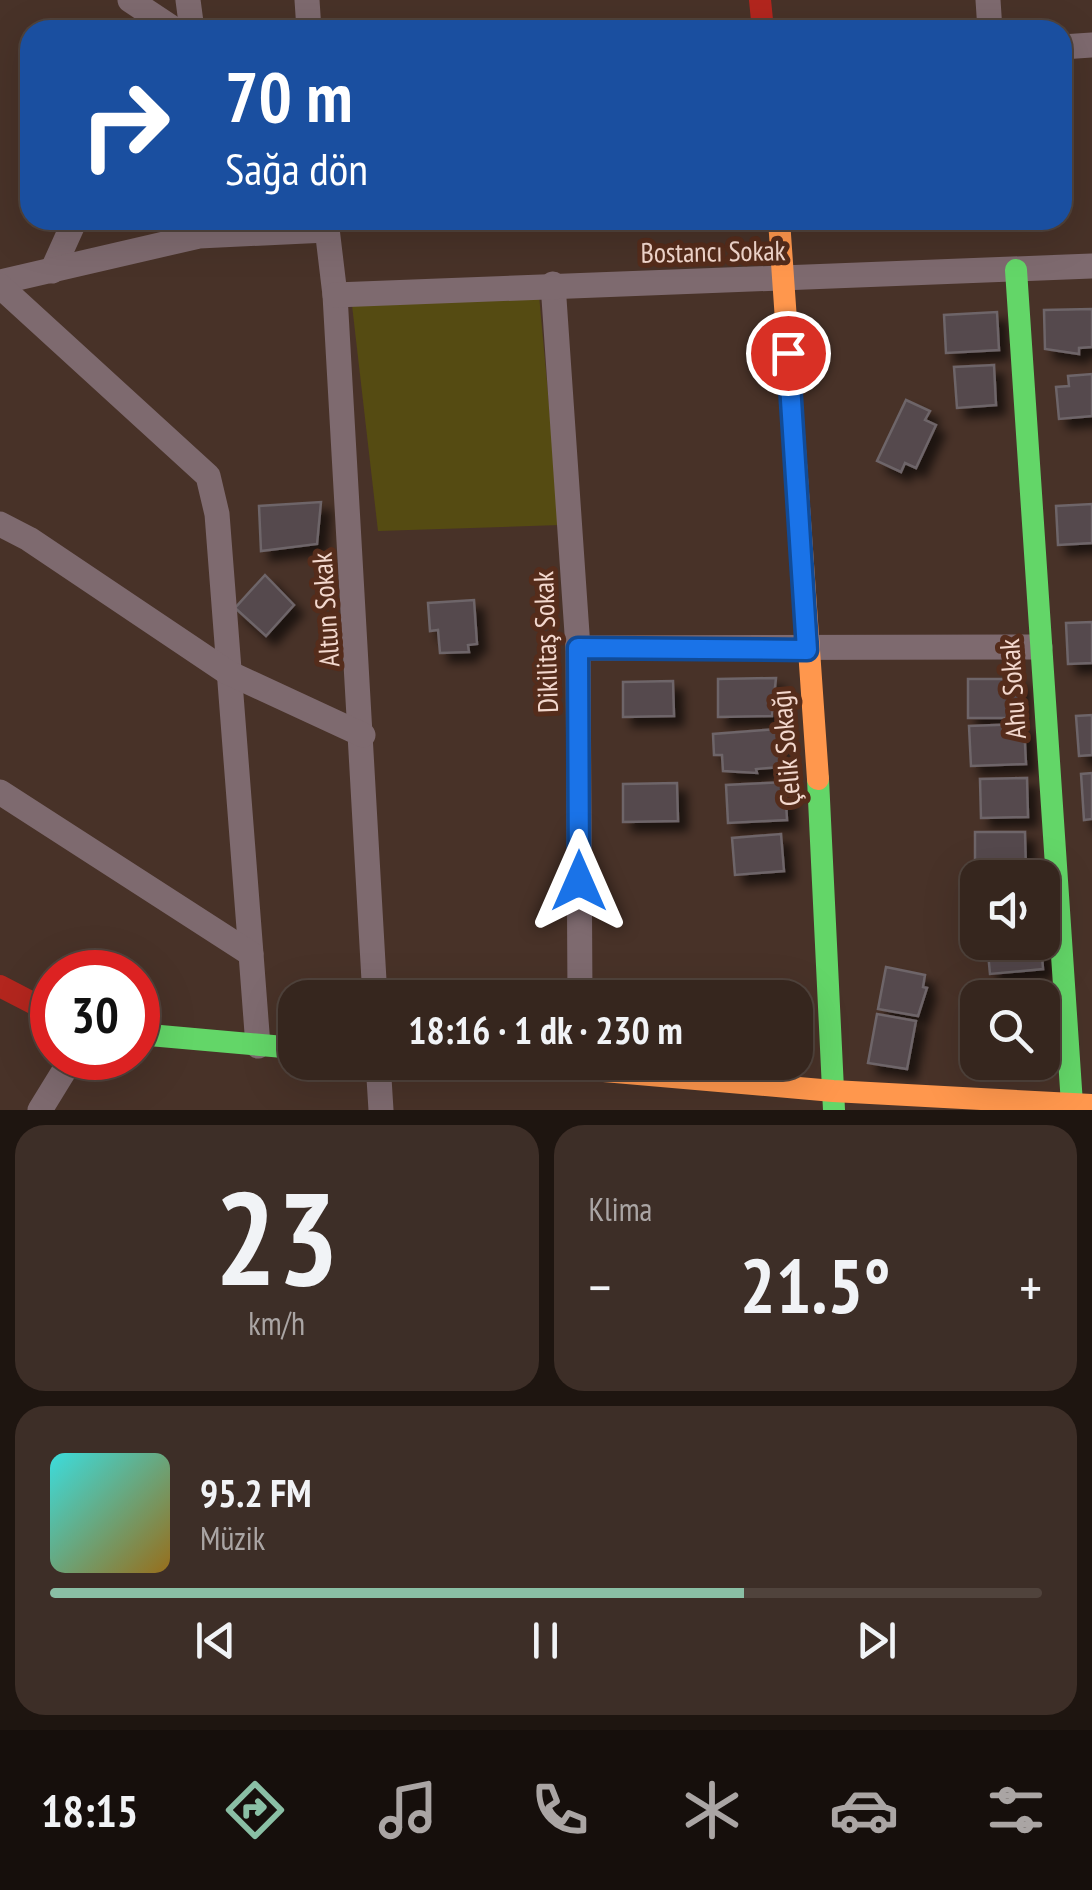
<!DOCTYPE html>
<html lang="tr">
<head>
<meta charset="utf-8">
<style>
  :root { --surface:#36261e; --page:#3d2e27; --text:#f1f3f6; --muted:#aaa5a4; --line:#50433c; --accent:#8abfa5 }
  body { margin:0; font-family:"PT Sans Narrow",sans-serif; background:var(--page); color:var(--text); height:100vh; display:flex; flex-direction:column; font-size:38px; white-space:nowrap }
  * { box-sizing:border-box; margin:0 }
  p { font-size:32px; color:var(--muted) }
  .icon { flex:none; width:55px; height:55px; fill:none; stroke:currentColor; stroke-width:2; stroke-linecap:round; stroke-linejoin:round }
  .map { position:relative; height:1110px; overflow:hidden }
  .drawer { display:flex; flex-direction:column; gap:15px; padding:15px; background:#1e1510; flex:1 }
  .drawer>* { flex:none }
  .guide { position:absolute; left:20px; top:20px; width:1052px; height:210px; border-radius:30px; box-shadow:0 10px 40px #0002,0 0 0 2px var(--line); background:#1a4fa0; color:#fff; overflow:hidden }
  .tools { position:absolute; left:960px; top:860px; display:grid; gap:20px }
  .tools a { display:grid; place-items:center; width:100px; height:100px; border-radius:20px; background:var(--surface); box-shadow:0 10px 40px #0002,0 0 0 2px var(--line); font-size:50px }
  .speed { position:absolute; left:30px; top:950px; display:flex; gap:20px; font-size:50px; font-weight:700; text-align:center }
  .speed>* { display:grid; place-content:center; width:130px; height:130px; border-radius:50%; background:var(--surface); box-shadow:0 10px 40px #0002,0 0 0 2px var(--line); line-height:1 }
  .speed .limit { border:15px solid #d22; background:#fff; color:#111 }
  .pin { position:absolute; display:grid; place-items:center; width:85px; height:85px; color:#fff; margin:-42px; border:5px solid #fff; border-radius:50%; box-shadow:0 2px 10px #0007 }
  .me { position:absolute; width:110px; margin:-55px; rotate:0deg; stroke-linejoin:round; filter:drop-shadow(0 0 8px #0008) }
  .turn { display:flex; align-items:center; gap:35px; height:210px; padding:0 40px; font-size:45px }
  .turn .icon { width:130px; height:130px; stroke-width:2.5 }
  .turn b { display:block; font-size:70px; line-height:85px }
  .big { font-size:75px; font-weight:700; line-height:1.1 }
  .drawer .widget { flex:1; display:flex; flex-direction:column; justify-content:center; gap:15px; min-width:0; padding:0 35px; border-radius:30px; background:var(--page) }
  .drawer .dial { align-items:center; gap:0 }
  .dial b { font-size:130px; line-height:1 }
  .song { display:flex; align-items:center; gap:30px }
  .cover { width:120px; height:120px; border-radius:15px; background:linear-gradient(135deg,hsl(180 70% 55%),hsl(40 70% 35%)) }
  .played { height:10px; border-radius:5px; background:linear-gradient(90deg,var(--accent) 70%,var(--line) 70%) }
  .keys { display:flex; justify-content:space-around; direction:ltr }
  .heat { display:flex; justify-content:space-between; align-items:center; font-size:55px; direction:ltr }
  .drawer .tiles { flex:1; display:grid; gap:15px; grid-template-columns:1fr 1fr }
  .widget:last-child { grid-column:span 2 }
  .trip { position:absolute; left:278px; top:980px; width:535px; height:100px; border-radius:30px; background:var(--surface); box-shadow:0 10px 40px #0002,0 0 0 2px var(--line); font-weight:700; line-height:100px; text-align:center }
  .dock { display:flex; height:160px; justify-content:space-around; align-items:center; background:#160f0c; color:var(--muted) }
  .dock .icon { width:70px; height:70px }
  .dock .active { color:var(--accent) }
  .dock b { font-size:45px; color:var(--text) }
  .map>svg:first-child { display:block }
</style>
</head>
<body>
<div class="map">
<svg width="1092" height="1110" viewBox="0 0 1092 1110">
  <defs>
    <filter id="shadow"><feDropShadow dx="9" dy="9" stdDeviation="5" flood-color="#0009"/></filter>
  </defs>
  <rect width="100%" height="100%" fill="#483228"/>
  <path fill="#554b12" d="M539 295 560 525 378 531 352 305Z"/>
  <g fill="#544a4d" stroke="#6e6569" stroke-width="2.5" filter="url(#shadow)">
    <path d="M1092 309V347L1079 348V354L1045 349 1044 310Z"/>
    <path d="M997 312 999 350 946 353 944 315Z"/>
    <path d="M994 365 996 405 957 408 954 367Z"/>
    <path d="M1092 374V416L1059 419 1056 387 1069 386 1068 376Z"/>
    <path d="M906 400 930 411 925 420 936 425 916 468 905 463 901 472 877 461Z"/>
    <path d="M321 502 317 544 261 551 259 506Z"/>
    <path d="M1092 504V543L1058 545 1056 506Z"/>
    <path d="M265 575 294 605 266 636 235 608Z"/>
    <path d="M474 600 477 644 468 645 469 652 440 653 438 630 430 631 428 603Z"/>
    <path d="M1092 622V663L1068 664 1066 623Z"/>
    <path d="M776 678 772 716 718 717V679Z"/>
    <rect x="968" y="679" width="51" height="39"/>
    <path d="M673 681 674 716 623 717V682Z"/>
    <path d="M1092 715V755L1079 756 1076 716Z"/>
    <path d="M1024 724 1026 764 971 766 969 726Z"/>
    <path d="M777 729 780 767 756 769 757 773 723 771 722 755H714L713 734Z"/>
    <path d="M1092 773V819L1084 820 1081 774Z"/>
    <path d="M1027 778 1028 817 981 818 980 779Z"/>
    <path d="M785 782 787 820 728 823 726 785Z"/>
    <path d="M677 783 678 821 623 822V784Z"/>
    <path d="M975 832H1025L1026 871H975Z"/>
    <path d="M781 834 784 871 735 875 732 838Z"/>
    <path d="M972 884H978V921L974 922Z"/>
    <path d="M987 942H1041L1043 969 990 974Z"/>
    <path d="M886 967 925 975 923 987 927 988 918 1016 878 1009Z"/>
    <path d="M877 1014 916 1021 907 1069 868 1063Z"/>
  </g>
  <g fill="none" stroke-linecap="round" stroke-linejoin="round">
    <g stroke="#7e6a6f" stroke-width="25">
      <path d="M130 0 175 30"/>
      <path d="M188 0 192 30"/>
      <path d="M307 0 309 30"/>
      <path d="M988 0 990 30"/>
      <path d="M1062 47 1092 45"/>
      <path d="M326 220 335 295 375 998"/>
      <path d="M52 271 75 220"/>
      <path d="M0 282 199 236 327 230"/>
      <path d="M553 284 578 648 580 998"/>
      <path d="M0 286 208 476 217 514 251 954"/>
      <path d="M335 295 1092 266"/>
      <path d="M0 524 29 539 227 672 363 735"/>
      <path d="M578 648 1040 647"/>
      <path d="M0 792 251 954 258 1046"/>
      <path d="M378 1062 381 1110"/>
      <path d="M40 1110 72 1058"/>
    </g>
    <g stroke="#63d668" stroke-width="22">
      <path d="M1016 270 1072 1104"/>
      <path d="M818 779 834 1110"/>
      <path d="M138 1034 295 1048"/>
    </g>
    <g stroke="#ff974d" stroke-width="22">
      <path d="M779 220 818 779"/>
      <path d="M501 1062 833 1091 1092 1105"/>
    </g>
    <g stroke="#b3261e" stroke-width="22">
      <path d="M760 0 763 30"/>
      <path d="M0 986 52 1013"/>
    </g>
  </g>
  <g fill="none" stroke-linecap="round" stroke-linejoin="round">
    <g stroke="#114b97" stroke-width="25">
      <path id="route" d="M579 881 578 648 807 650 788 353"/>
    </g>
    <use href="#route" stroke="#1a73e8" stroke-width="18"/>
  </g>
  <g text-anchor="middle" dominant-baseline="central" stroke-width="10" stroke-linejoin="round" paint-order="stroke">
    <g font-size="28" fill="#f3d8ce" stroke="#552c1b">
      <text transform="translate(713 251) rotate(-1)">Bostancı Sokak</text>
      <text transform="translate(325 610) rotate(-94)">Altun Sokak</text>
      <text transform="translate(545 642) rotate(-92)">Dikilitaş Sokak</text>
      <text transform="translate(1012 689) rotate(-94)">Ahu Sokak</text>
      <text transform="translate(785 748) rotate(-95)">Çelik Sokağı</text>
    </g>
  </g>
</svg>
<div class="tools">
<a><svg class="icon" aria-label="sound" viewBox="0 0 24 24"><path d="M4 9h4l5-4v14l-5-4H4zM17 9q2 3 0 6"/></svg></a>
<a><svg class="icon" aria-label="search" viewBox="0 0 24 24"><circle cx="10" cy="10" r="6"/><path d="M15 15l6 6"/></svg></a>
</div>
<div class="speed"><div class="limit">30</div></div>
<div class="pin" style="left:788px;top:353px;background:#d93025"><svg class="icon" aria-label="arrive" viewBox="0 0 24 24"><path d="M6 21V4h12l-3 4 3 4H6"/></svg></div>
<svg class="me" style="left:579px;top:881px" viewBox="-20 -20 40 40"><path d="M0-17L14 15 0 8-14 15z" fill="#1a73e8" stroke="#fff" stroke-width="4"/></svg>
<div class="trip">18:16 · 1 dk · 230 m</div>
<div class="guide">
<div class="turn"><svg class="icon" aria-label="right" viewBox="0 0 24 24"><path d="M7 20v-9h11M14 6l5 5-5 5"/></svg><div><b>70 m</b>Sağa dön</div></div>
</div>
</div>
<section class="drawer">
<div class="tiles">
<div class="widget dial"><b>23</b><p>km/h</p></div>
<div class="widget"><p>Klima</p>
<div class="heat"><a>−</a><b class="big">21.5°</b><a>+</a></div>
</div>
<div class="widget">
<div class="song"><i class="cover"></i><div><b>95.2 FM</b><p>Müzik</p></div></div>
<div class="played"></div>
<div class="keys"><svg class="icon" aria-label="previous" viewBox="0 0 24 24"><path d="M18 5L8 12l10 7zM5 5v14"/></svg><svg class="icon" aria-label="pause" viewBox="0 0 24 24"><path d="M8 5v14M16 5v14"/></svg><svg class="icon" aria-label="next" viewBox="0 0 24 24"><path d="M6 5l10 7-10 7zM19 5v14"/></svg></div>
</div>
</div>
</section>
<nav class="dock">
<b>18:15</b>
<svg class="icon active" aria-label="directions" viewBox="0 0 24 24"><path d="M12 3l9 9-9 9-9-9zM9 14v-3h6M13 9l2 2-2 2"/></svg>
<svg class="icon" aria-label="music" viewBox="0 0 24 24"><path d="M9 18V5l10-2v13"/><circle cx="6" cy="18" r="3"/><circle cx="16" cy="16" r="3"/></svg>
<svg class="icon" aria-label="phone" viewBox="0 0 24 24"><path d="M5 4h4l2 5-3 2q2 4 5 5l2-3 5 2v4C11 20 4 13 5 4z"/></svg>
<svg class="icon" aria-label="climate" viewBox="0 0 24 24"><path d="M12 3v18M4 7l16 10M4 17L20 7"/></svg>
<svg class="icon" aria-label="car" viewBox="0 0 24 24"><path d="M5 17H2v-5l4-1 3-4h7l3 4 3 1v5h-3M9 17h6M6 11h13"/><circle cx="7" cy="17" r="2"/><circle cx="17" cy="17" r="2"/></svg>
<svg class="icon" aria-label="filters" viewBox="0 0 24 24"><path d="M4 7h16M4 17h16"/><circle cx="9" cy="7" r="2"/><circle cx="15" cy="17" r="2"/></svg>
</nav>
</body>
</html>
